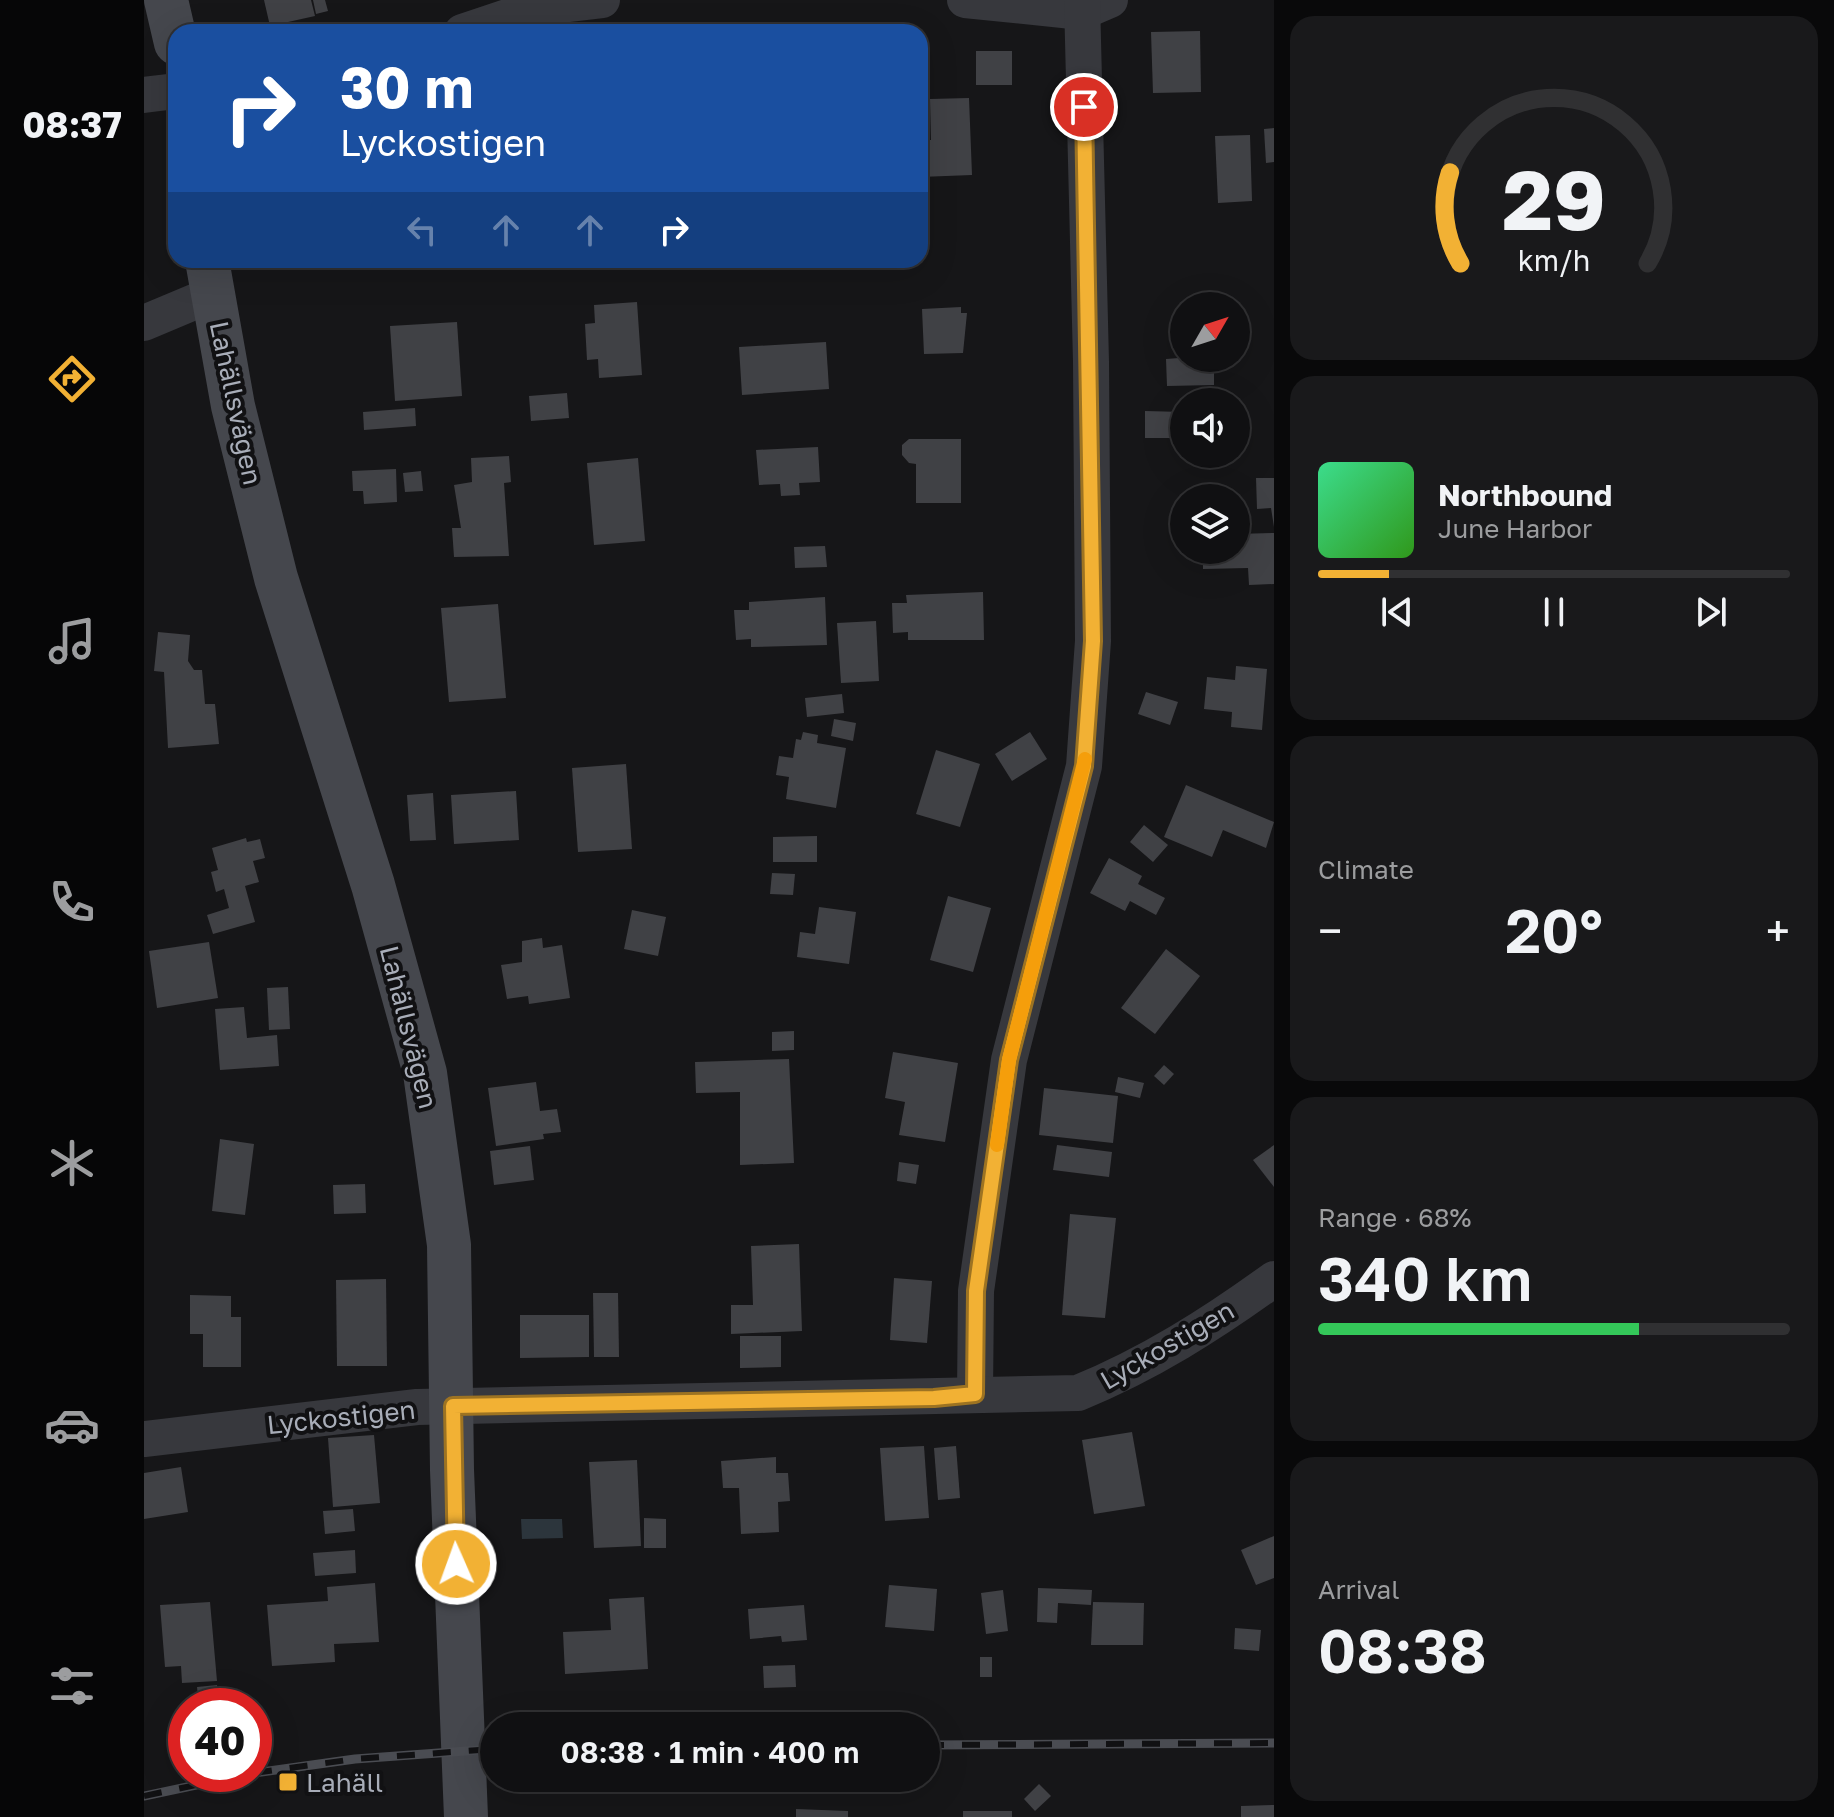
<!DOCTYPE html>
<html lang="en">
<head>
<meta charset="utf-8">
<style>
  :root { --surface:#101012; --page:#19191b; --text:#f1f3f6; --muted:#9c9d9f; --line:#303032; --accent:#f2b134 }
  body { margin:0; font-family:"Golos Text",sans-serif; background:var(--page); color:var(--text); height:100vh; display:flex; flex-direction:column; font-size:30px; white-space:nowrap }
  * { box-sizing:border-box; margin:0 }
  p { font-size:26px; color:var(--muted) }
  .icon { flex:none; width:44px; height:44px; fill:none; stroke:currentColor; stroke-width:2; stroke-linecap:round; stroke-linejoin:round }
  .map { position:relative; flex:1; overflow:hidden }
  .details { display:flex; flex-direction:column; gap:16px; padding:16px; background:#09090a; width:560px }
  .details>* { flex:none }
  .banner { position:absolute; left:24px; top:24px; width:760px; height:244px; border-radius:24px; box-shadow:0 8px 32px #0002,0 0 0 2px var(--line); background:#1a4fa0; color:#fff; overflow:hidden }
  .needle { width:52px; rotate:51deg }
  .fabs { position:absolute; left:1026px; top:292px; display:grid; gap:16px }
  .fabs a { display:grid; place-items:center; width:80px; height:80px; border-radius:50%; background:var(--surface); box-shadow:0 8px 32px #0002,0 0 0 2px var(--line); font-size:40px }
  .speed { position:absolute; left:24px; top:1688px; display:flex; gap:16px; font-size:40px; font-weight:700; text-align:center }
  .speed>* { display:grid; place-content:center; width:104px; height:104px; border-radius:50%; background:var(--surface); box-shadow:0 8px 32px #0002,0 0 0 2px var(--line); line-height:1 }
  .speed .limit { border:12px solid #d22; background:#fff; color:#111 }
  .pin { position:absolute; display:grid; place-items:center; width:68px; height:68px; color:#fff; margin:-34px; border:4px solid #fff; border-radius:50%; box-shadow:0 2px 8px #0007 }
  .me { position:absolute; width:88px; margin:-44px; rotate:358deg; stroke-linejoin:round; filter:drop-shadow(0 0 6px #0008) }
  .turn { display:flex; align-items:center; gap:28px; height:168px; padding:0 40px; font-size:36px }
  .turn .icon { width:104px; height:104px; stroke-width:2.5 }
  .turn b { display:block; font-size:56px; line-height:68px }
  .lanes { display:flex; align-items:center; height:76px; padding:0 40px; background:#0003; justify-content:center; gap:40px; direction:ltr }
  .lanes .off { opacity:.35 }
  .big { font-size:60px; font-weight:600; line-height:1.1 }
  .details .card { flex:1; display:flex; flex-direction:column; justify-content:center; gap:12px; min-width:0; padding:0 28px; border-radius:24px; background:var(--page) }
  .details .dial { align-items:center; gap:0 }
  .dial svg { height:208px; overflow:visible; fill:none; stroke:var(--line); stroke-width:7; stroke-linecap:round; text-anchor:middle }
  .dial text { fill:var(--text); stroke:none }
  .song { display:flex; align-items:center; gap:24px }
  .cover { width:96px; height:96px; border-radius:12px; background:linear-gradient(135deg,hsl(150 70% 55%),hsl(110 70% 35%)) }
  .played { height:8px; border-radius:4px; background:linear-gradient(90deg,var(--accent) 15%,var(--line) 15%) }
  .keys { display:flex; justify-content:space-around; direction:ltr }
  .heat { display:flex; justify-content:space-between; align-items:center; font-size:44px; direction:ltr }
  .charge { height:12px; border-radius:6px; background:linear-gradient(90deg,#34c759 68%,var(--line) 0) }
  .trip { position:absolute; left:336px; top:1712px; width:460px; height:80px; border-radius:40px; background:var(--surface); box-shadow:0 8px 32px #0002,0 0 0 2px var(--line); font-weight:600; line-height:80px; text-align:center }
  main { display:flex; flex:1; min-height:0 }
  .tabs { display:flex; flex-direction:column; width:144px; justify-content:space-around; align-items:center; background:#060607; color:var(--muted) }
  .tabs .icon { width:56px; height:56px }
  .tabs .on { color:var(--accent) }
  .tabs b { font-size:36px; color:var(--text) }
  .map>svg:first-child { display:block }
</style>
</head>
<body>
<main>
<nav class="tabs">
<b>08:37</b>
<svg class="icon on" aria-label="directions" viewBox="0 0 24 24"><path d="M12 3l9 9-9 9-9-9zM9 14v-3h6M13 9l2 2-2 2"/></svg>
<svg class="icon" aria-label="music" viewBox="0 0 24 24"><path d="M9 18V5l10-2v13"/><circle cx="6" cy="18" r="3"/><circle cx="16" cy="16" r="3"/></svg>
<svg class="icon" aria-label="phone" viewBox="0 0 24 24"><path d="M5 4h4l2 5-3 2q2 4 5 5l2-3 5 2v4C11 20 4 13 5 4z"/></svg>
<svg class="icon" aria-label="climate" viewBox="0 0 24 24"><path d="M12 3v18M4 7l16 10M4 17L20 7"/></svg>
<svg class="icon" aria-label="car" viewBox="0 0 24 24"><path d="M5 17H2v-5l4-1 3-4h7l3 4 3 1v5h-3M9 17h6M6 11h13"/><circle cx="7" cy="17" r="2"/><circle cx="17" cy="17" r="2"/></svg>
<svg class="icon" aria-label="filters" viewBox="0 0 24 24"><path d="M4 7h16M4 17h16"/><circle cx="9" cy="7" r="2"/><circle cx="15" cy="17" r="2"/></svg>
</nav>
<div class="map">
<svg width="1130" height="1817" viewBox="0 0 1130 1817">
  <rect width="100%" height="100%" fill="#161618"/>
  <path fill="#2c353c" d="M377 1519H418L419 1538 378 1539Z"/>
  <g fill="#404145">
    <path d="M120 0H167L171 16 126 26Z"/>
    <path d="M169 0H181L184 11 172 14Z"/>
    <path d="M1056 31 1057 92 1009 93 1007 32Z"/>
    <rect x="776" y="51" width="5" height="25"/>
    <rect x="832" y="51" width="36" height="34"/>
    <path d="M825 98 828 175 776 177V140H787L786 99Z"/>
    <path d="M1130 128V162L1122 163 1120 129Z"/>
    <path d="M1106 135 1108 201 1074 203 1071 136Z"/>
    <path d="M163 260H220V262L164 270Z"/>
    <path d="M493 302 498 375 455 378 454 359 443 360 441 324 451 323 450 305Z"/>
    <path d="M817 307V313H823L819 353 780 354 778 309Z"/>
    <path d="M1033 307H1040V358H1079L1070 361V385L1023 386 1022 359 1035 358Z"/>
    <path d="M313 322 318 396 251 401 246 326Z"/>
    <path d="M682 342 685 389 598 395 595 347Z"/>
    <path d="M423 393 425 418 387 421 385 396Z"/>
    <path d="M271 408 272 426 220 430 219 412Z"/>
    <path d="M1001 411 1040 412V438H1001Z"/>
    <path d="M765 439H817V503H772V464L765 463 758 455V445Z"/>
    <path d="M674 447 676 482 655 483 656 495 637 496 636 484 615 485 612 450Z"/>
    <path d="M365 456 367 482 360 483 365 556 310 557 308 528H317L310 485 328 482 327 458Z"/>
    <path d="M494 458 501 541 450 545 443 463Z"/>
    <path d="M252 469 253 502 220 504 219 491H209L208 471Z"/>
    <path d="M277 471 279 491 261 492 259 473Z"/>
    <path d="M1112 478H1130V527L1127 508 1113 509Z"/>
    <path d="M1130 533V584L1105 585 1104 568 1059 569V550H1092V534Z"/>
    <path d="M681 546 683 567 651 568 650 547Z"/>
    <path d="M839 592 840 640H764V632L749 633 748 603H763L762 595Z"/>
    <path d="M681 597 683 645 607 647V639L592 640 590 610H605V602Z"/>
    <path d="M354 604 362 698 305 702 297 608Z"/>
    <path d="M732 621 735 681 697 683 693 623Z"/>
    <path d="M14 632 46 635 44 661 50 670H58L61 704H71L75 744 24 748 20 672 10 671Z"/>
    <path d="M1092 666 1123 669 1118 730 1087 727 1088 712 1060 709 1063 677 1091 680Z"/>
    <path d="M1002 692 1034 702 1026 725 994 714Z"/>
    <path d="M698 694 700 713 663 717 661 698Z"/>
    <path d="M690 719 712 723 709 741 687 736Z"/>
    <path d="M659 732 674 735 673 743 702 748 692 808 642 799 645 777 632 775 635 756 649 758 652 739 657 740Z"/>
    <path d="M886 732 903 759 868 781 851 754Z"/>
    <path d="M792 750 836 764 816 827 772 814Z"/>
    <path d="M482 764 488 849 434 852 428 768Z"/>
    <path d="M1042 785 1130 822 1122 848 1079 830 1068 857 1020 837Z"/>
    <path d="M372 791 375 840 310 844 307 795Z"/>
    <path d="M289 793 292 840 266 841 263 795Z"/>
    <path d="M1000 825 1024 845 1009 862 986 842Z"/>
    <path d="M673 836V862H629V837Z"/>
    <path d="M102 838 103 842 116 839 121 858 109 861 115 882 101 886 111 922 69 934 63 915 85 908 80 889 72 892 67 872 74 870 68 848Z"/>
    <path d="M965 858 998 876 994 884 1021 898 1012 915 986 901 981 911 946 893Z"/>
    <path d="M628 873 651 874 649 895 626 894Z"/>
    <path d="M804 896 847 908 829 972 786 960Z"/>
    <path d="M675 907 712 912 705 964 653 957 656 932 671 934Z"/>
    <path d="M488 910 522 917 514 956 480 949Z"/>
    <path d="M398 938 399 948 418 945 426 998 385 1004 384 996 363 999 357 965 378 962V941Z"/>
    <path d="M65 942 74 998 13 1008 5 951Z"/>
    <path d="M1022 949 1056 976 1011 1034 977 1008Z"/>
    <path d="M144 987 146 1029 125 1030 123 988Z"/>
    <path d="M100 1007 103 1038 133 1035 135 1066 76 1070 71 1009Z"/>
    <path d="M650 1031V1050L628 1051V1032Z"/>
    <path d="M749 1052 814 1063 801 1142 755 1135 761 1102 741 1098Z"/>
    <path d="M645 1059 650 1163 596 1165V1092L552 1093 551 1062Z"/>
    <path d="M1020 1065 1030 1074 1020 1085 1010 1076Z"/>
    <path d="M974 1077 1000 1083 996 1098 971 1092Z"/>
    <path d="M392 1082 396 1111 413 1109 417 1132 399 1134 400 1139 352 1146 344 1088Z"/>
    <path d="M900 1088 974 1096 969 1143 895 1135Z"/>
    <path d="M76 1139 110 1144 101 1215 68 1211Z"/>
    <path d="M913 1145 968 1152 965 1177 909 1170Z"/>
    <path d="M1130 1145V1187L1109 1160Z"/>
    <path d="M386 1146 390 1180 350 1185 346 1151Z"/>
    <path d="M755 1162 775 1165 772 1184 753 1181Z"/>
    <path d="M221 1184 222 1213 190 1214 189 1185Z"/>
    <path d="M926 1214 972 1218 961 1318 918 1315Z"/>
    <path d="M655 1244 658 1331 587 1334V1305H609L607 1246Z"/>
    <path d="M750 1278 788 1281 783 1343 746 1340Z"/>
    <path d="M242 1279 243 1366H193L192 1280Z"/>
    <path d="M449 1293H474L475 1357H450Z"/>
    <path d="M46 1295 87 1296V1317H97V1367H59V1334H46Z"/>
    <path d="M376 1315H445V1357L376 1358Z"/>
    <path d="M596 1336H637V1367L596 1368Z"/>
    <path d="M988 1432 1001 1506 950 1514 938 1440Z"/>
    <path d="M230 1435 236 1503 189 1507 184 1438Z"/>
    <path d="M780 1446 785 1518 741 1521 736 1448Z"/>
    <path d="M812 1446 816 1498 794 1500 790 1448Z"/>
    <path d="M632 1457V1473H644L646 1501 634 1502 635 1532 597 1534 595 1488H579L577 1461Z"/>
    <path d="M493 1460 497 1546 450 1548 445 1462Z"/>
    <path d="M37 1467 44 1512 0 1519V1473Z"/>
    <path d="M209 1509 211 1531 181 1534 179 1511Z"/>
    <path d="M500 1518 522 1519V1548H500Z"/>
    <path d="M1130 1536V1578L1112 1585 1097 1550Z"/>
    <path d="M211 1550 212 1573 171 1576 169 1553Z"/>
    <path d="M231 1583 235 1642 190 1644 191 1662 128 1666 123 1605 184 1601 183 1587Z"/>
    <path d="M745 1585 793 1589 790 1631 741 1627Z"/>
    <path d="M894 1588 948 1590 947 1605 914 1603 913 1623 893 1622Z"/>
    <path d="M859 1590 864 1631 842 1634 837 1593Z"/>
    <path d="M500 1597 504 1669 421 1674 419 1632 467 1630 465 1599Z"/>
    <path d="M66 1602 73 1681 38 1683 37 1666 21 1667 16 1605Z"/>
    <path d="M949 1602 1000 1603 999 1645H947Z"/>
    <path d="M660 1605 663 1640 638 1642 637 1636 606 1639 604 1609Z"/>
    <path d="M1091 1628 1117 1630 1115 1651 1090 1649Z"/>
    <rect x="836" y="1657" width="12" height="20"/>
    <path d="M651 1665 652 1687 620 1688 619 1666Z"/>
    <path d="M73 1685 75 1704 55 1706 53 1687Z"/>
    <path d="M895 1784 907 1796 891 1811 880 1799Z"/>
    <path d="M1130 1805V1817H1097V1806Z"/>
    <path d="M652 1809 704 1811V1817H652Z"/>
    <rect x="819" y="1811" width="49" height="6"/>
  </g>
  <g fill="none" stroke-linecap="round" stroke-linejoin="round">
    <g stroke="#37383d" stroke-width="36">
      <path d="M821 0 938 12 966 0"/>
      <path d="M318 32 390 8 458 0"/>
      <path d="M0 95 32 91"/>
      <path d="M0 323 69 294"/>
      <path d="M831 1394 832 1291 865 1060 940 766 949 641 947 362 938 0"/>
      <path d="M0 1439 273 1407 934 1393C1005 1364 1068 1324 1130 1279"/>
    </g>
    <g stroke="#45474d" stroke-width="44">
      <path d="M22 0 32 43"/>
      <path d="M63 260 89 406 132 578 229 885 281 1073 305 1245 308 1470 322 1817"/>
    </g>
    <g stroke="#4a4c52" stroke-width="9">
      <g id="rail">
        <path d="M782 1745 1130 1743"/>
        <path d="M110 1773 211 1759 350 1749"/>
        <path d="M0 1796 104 1774"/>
      </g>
    </g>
    <use href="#rail" stroke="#111113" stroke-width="6" stroke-dasharray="18" stroke-linecap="butt"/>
  </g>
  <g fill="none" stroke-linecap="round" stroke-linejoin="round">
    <g stroke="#9d7322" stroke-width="20">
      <path id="route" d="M312 1564 309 1406 790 1398 831 1394 832 1291 865 1060 940 766 949 641 940 107"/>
    </g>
    <use href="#route" stroke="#f2b134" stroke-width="14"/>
    <path stroke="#f59e0b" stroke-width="14" d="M853 1145 865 1060 941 759"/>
  </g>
  <rect fill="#f2b134" stroke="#111113" stroke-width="3" x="134" y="1772" width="20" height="20" rx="4"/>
  <g text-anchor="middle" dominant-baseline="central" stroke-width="8" stroke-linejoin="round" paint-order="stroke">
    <g font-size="26" fill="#a8adb8" stroke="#111113">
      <text transform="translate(92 403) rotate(78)">Lahällsvägen</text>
      <text transform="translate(265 1027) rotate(76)">Lahällsvägen</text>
      <text transform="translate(1023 1345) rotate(-30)">Lyckostigen</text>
      <text transform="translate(197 1417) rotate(-6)">Lyckostigen</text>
    </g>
    <g font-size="26" fill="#a8adb8" stroke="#111113" text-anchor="start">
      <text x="162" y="1782">Lahäll</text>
    </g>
  </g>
</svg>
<div class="fabs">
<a><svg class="needle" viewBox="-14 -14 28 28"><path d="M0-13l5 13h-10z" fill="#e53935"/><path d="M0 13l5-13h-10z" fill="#9c9d9f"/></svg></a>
<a><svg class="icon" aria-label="sound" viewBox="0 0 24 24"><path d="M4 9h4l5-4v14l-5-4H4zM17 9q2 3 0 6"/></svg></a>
<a><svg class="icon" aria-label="layers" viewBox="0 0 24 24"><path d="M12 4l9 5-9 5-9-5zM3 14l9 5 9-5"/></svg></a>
</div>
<div class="speed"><div class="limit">40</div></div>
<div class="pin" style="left:940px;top:107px;background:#d93025"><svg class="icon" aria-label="arrive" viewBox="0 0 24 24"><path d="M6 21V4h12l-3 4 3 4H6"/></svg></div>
<svg class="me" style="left:312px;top:1564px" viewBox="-20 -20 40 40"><circle r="17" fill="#f2b134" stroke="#fff" stroke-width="3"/><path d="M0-11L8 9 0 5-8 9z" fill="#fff"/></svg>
<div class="trip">08:38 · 1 min · 400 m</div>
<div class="banner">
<div class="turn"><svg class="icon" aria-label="right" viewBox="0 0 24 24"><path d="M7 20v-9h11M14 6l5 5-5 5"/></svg><div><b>30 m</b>Lyckostigen</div></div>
<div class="lanes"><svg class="icon off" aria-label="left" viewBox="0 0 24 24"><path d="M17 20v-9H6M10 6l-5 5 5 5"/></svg><svg class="icon off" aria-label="ahead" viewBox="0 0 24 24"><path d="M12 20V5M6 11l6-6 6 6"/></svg><svg class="icon off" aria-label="ahead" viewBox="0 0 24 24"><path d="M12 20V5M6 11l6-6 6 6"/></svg><svg class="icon" aria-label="right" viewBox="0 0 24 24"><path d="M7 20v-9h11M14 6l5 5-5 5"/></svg></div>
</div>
</div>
<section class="details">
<div class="card dial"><svg viewBox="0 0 100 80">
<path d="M14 69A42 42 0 1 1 86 69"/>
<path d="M14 69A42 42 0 0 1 10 34" stroke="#f2b134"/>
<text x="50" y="56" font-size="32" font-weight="700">29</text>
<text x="50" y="72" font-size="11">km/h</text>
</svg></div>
<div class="card">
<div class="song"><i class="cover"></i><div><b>Northbound</b><p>June Harbor</p></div></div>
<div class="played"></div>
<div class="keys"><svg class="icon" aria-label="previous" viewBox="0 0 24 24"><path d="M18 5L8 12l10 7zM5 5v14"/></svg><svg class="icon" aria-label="pause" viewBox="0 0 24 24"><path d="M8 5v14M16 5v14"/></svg><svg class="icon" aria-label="next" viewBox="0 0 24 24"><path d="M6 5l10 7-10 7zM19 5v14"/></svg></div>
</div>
<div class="card"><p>Climate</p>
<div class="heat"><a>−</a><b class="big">20°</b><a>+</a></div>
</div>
<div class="card"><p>Range · 68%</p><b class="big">340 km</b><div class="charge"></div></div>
<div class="card"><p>Arrival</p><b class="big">08:38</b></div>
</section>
</main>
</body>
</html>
